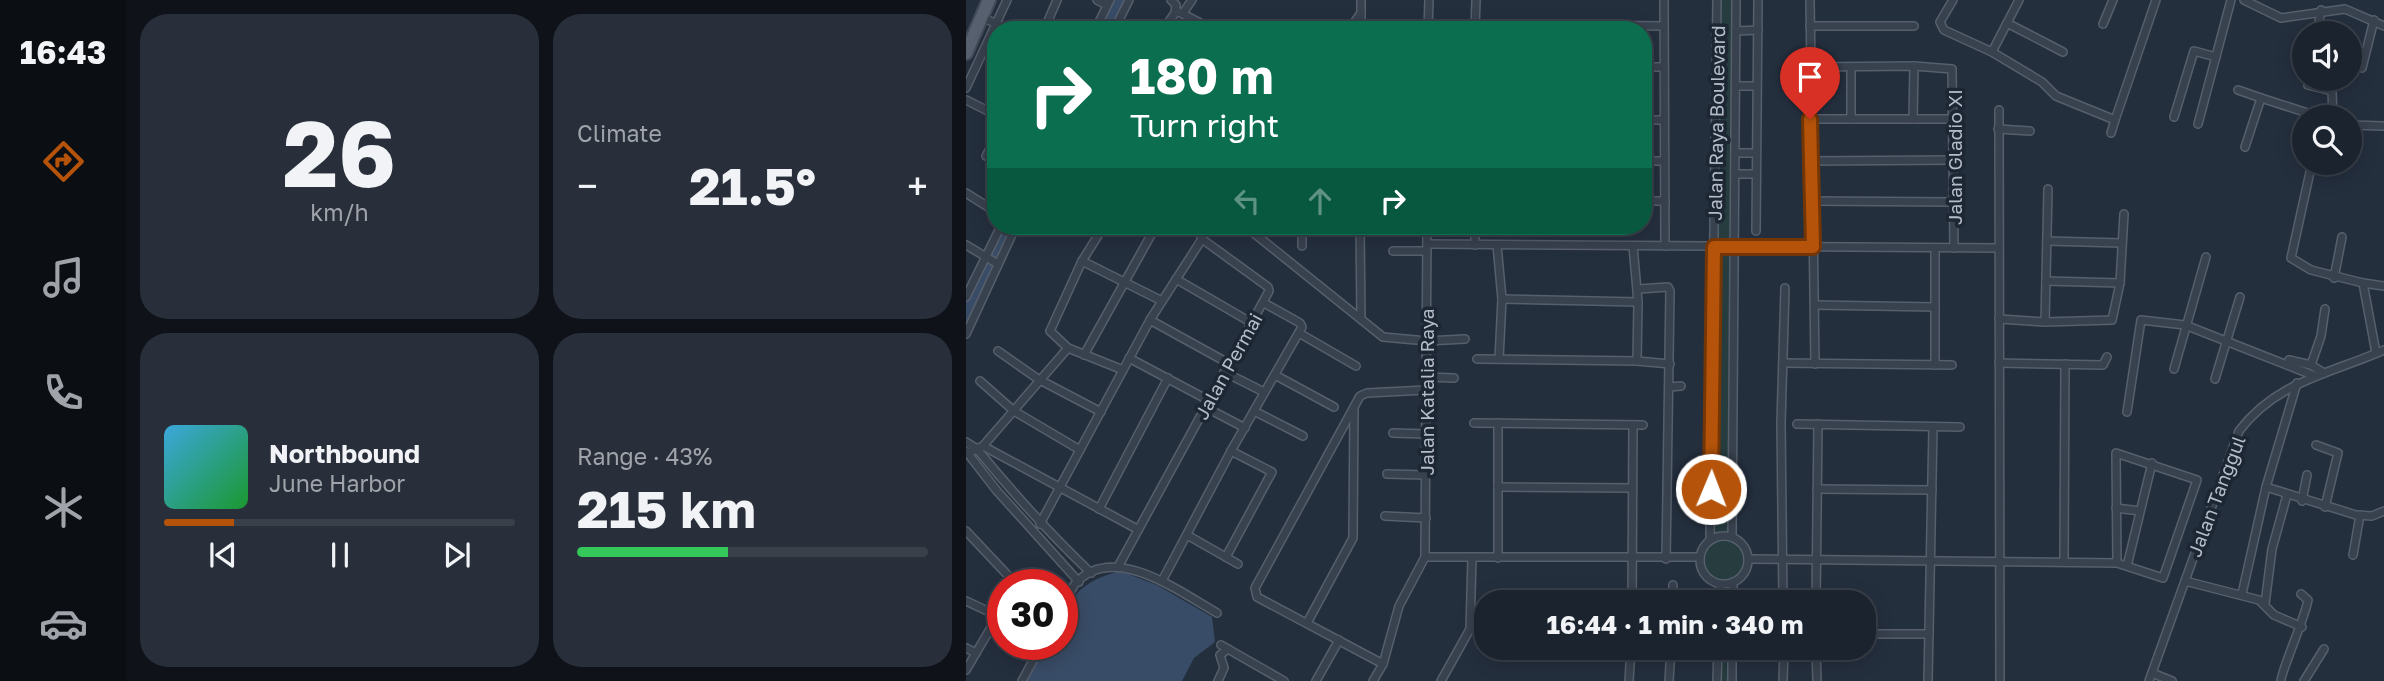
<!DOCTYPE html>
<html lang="en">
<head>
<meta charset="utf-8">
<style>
  :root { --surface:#1b232e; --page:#282f3a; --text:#f1f3f6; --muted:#a0a4aa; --line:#39404a; --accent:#b45309 }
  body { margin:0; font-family:"Golos Text",sans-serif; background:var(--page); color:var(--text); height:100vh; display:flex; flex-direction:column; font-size:26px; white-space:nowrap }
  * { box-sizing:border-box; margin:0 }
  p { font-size:23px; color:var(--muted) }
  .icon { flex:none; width:38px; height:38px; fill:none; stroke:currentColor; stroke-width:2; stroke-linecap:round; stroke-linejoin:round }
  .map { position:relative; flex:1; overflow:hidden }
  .sheet { display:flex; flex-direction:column; gap:14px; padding:14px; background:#0f1319; width:840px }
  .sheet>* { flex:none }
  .hud { position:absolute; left:21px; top:21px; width:665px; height:214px; border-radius:28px; box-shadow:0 4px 18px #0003,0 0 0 2px var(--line); background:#0b6e4f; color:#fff; overflow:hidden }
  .controls { position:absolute; left:1326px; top:21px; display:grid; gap:14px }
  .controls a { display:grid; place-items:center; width:70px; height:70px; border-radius:50%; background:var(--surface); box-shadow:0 4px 18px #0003,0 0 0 2px var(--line); font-size:35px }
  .speed { position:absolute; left:21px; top:569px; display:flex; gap:14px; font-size:35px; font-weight:700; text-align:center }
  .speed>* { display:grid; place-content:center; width:91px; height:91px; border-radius:50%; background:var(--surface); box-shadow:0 4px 18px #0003,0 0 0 2px var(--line); line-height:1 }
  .speed .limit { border:10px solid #d22; background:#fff; color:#111 }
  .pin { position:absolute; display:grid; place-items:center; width:60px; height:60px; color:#fff; margin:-72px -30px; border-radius:50% 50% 50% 0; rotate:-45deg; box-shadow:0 0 7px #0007 }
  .pin .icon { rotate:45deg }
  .me { position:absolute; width:77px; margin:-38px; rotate:1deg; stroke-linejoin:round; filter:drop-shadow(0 0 5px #0008) }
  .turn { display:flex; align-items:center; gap:24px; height:147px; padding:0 28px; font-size:32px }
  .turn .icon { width:91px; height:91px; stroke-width:2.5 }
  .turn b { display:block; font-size:49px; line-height:60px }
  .lanes { display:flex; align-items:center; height:66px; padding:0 28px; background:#0003; justify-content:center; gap:35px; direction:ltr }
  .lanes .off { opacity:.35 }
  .big { font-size:52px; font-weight:700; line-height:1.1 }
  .sheet .card { flex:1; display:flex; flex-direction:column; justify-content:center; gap:10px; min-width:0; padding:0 24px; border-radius:28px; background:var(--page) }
  .sheet .dial { align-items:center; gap:0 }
  .dial b { font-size:91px; line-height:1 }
  .song { display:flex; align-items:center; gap:21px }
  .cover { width:84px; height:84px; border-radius:10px; background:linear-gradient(135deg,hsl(200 70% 55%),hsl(130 70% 35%)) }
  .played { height:7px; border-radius:4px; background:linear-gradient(90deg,var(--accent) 20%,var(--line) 20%) }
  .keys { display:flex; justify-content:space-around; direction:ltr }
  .heat { display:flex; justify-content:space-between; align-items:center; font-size:38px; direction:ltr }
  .charge { height:10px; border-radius:5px; background:linear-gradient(90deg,#34c759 43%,var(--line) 0) }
  .sheet .tiles { flex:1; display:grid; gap:14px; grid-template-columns:repeat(2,1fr) }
  .trip { position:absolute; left:508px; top:590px; width:402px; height:70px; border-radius:28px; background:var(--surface); box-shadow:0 4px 18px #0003,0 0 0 2px var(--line); font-weight:700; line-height:70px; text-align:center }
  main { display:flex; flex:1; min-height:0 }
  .tabs { display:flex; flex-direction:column; width:126px; justify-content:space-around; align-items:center; background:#0b0e12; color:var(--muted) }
  .tabs .icon { width:49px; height:49px }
  .tabs .current { color:var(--accent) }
  .tabs b { font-size:32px; color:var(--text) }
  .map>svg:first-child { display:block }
</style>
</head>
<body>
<main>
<nav class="tabs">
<b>16:43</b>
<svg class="icon current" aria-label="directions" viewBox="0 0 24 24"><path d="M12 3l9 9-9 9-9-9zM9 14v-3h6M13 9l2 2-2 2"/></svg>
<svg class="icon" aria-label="music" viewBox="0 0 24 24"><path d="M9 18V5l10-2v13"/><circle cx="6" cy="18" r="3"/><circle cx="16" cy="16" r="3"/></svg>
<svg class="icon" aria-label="phone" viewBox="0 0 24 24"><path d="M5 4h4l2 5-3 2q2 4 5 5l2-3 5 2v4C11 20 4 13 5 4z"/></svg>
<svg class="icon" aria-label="climate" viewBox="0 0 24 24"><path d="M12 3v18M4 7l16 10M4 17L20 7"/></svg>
<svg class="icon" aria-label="car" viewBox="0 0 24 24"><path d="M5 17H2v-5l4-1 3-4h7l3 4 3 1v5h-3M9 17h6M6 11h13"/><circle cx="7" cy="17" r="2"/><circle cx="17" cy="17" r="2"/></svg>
</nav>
<section class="sheet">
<div class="tiles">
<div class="card dial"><b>26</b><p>km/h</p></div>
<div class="card"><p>Climate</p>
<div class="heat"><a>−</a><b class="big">21.5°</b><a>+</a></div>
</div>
<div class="card">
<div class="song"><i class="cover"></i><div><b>Northbound</b><p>June Harbor</p></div></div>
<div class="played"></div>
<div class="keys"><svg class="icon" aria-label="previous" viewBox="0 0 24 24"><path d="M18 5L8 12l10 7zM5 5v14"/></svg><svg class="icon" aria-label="pause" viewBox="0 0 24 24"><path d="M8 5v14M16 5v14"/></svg><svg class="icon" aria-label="next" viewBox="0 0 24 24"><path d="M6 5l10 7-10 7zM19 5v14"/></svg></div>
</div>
<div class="card"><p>Range · 43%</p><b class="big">215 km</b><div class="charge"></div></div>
</div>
</section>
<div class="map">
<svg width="1418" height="681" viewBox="0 0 1418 681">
  <rect width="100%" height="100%" fill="#242f3e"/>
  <g fill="#263c3f">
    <path d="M751 0H770L766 537C787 550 785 567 767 582V602H753L754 584C733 574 728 556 744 539Z"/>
    <path d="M752 648H766V681H751Z"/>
  </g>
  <path fill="#394c67" d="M154 571 191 585 246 617 249 642 228 658 216 681H61L82 644H96C96 600 113 582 154 571Z"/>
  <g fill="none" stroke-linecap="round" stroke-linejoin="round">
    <g stroke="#394c67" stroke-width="16">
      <path d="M138 30 152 0"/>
      <path d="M0 315 44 226"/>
    </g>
    <g stroke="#565f6c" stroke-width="10">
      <g id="minor">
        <path d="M131 0 141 5"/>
        <path d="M205 0 210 5 209 13"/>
        <path d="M395 0V30"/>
        <path d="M698 0 699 246"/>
        <path d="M844 0 849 364"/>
        <path d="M987 0 974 22 978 30 1026 52 1076 82 1090 96 1149 120 1190 0"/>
        <path d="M1278 0 1315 18 1379 9 1418 26"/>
        <path d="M217 13 226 0"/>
        <path d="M16 17 43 30"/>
        <path d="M1041 23 1097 52"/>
        <path d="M510 24 697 26"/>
        <path d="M1137 24 1147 0"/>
        <path d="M844 26H948"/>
        <path d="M78 30 91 0"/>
        <path d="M129 30 144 0"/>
        <path d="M148 30 163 0"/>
        <path d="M197 30 209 13 213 12 248 30"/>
        <path d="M383 30 395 13"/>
        <path d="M462 30 463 0"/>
        <path d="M509 30 510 0"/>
        <path d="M770 31 792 30"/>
        <path d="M1351 33 1355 10"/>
        <path d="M1026 52 1053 0"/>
        <path d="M677 67H698"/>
        <path d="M844 67 948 66 986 69 988 248"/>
        <path d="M885 67V119"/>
        <path d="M1396 68 1408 20"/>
        <path d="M1343 79 1342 85 1366 91 1367 117"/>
        <path d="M770 86H791"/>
        <path d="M0 88 41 0"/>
        <path d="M1272 90 1295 98"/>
        <path d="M0 100 30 115"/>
        <path d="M1033 110 1034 681"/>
        <path d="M1208 117 1228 51 1250 57"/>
        <path d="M844 119H988"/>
        <path d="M947 119 948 66"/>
        <path d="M677 120H698"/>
        <path d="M1232 124 1265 0"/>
        <path d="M1384 125 1418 126"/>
        <path d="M1032 129 1064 131"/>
        <path d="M1145 133 1149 120"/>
        <path d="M1279 147 1295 98 1354 117"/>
        <path d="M769 153H789"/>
        <path d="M20 156 30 137"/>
        <path d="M677 161H698"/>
        <path d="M844 161 988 160"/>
        <path d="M1346 163 1325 258 1345 270 1397 283 1410 353"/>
        <path d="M769 174H790"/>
        <path d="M0 193 30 212"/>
        <path d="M677 201H699"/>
        <path d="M844 201 988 202"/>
        <path d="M138 226 116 261 84 331 102 348 157 370"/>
        <path d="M279 226 417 337 461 341 499 339"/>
        <path d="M394 226 395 319"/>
        <path d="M790 231 792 0"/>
        <path d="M1081 241 1155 243"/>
        <path d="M461 244 1033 248"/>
        <path d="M0 245 32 264"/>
        <path d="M509 245V226"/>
        <path d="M531 245 536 299 533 359"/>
        <path d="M336 246V226"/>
        <path d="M667 246 672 302 671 361"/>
        <path d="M969 248V365"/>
        <path d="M427 251H461"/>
        <path d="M116 261 196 301"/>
        <path d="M1368 278 1376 237"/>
        <path d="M210 279 286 323"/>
        <path d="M1080 281 1154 283"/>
        <path d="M1397 283 1418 286"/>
        <path d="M672 289 702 287 704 291 700 559"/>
        <path d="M0 297 35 226"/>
        <path d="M536 299 672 302"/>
        <path d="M849 305 969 307"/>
        <path d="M1033 319 1079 322 1146 320 1154 283 1158 214"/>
        <path d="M184 320 262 363"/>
        <path d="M1079 322 1082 189"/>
        <path d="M333 333 390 366"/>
        <path d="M0 334 50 226"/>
        <path d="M32 351 72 379 135 412"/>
        <path d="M118 355 190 226"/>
        <path d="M163 358 242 400"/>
        <path d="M511 359 671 361 704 364"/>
        <path d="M1323 360 1345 365 1358 373"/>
        <path d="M817 363 986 365"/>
        <path d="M1033 363 1137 365 1141 357"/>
        <path d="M1345 365 1355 336 1359 309"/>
        <path d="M1208 369 1240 257"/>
        <path d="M258 372 298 392"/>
        <path d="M309 375 368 407"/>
        <path d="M460 377 488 378"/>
        <path d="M1249 379 1274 297"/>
        <path d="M14 381 48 411 114 450"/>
        <path d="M703 387 715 386"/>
        <path d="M239 407 279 428"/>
        <path d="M288 411 337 436"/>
        <path d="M1161 412 1175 320 1219 325 1349 376"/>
        <path d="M508 423 677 425"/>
        <path d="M532 423V558"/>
        <path d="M831 424 994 427"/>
        <path d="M427 433 460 434"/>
        <path d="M0 442 11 449C47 493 84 534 125 573"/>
        <path d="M1350 445 1372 453 1359 507"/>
        <path d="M17 446 102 348"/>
        <path d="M0 451 31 491 113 582"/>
        <path d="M2 453 17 446 171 529"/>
        <path d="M421 474 460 475"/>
        <path d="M532 487 666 488"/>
        <path d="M1300 487 1390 515 1406 516 1418 511"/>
        <path d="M851 489 966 490"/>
        <path d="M1336 501 1341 475"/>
        <path d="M1150 508 1174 511"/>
        <path d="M133 509 202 378"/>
        <path d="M419 516 460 518"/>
        <path d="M74 524 184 320 236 239"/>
        <path d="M0 531 50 584"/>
        <path d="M221 535 272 564"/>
        <circle cx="758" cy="560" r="24"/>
        <path d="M766 537 770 0"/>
        <path d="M744 539 751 0"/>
        <path d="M1387 555 1394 515"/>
        <path d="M260 557 306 472 265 451"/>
        <path d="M459 557H734"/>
        <path d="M782 559 1151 563 1197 578 1231 480 1150 453 1151 563"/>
        <path d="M1098 562 1099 364"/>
        <path d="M153 565 303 291 302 287 236 239 230 226"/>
        <path d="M1161 566 1186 463"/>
        <path d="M196 581 265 451 336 327 334 323 298 303"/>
        <path d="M1219 581 1293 600 1308 615 1336 627"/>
        <path d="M1276 594 1300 487 1331 383"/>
        <path d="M0 601 32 616"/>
        <path d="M666 602 667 425"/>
        <path d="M690 602H706"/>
        <path d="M706 602 707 585"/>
        <path d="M753 602 754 584"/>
        <path d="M767 602V582"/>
        <path d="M817 602 815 423 819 288"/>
        <path d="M850 602 852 424"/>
        <path d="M1299 604 1306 549 1321 495"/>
        <path d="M96 608C100 601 104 591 109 584 147 541 214 592 251 613"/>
        <path d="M341 623 387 538 388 408"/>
        <path d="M504 629H520"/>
        <path d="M898 634H963"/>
        <path d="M255 645 318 681"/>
        <path d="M0 648 10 653"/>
        <path d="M850 648 851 681"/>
        <path d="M417 664 291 597 289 588 394 396 401 393 460 390"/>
        <path d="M0 670 37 607"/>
        <path d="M1186 673 1206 681"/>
        <path d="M56 681 76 644"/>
        <path d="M252 681 258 668 254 655 262 649"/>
        <path d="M350 681 373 640"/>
        <path d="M407 681 417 664 433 606 459 557 461 226"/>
        <path d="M475 681 504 629 506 558"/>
        <path d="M663 681 665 648"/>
        <path d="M703 681 705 648"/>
        <path d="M751 681 752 648"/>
        <path d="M766 681V648"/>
        <path d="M817 681 818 648"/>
        <path d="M962 681 967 427"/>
        <path d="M1183 681 1273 431C1311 381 1364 374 1418 350"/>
        <path d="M1315 681C1314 674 1339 618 1342 600L1335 594"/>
        <path d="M1338 681 1358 649"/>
      </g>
    </g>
    <g stroke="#414a57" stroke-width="16">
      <path id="primary" d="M0 53 23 0"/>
    </g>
    <use href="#minor" stroke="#38414e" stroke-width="7"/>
    <use href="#primary" stroke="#56606e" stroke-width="12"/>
  </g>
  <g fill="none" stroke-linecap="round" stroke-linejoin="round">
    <g stroke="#753606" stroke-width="18">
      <path id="route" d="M745 489 748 247H847L844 119"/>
    </g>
    <use href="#route" stroke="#b45309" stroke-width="12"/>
  </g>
  <g text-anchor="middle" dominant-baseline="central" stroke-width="7" stroke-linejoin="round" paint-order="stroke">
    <g font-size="19" fill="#b4bcc9" stroke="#1d2633">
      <text transform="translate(750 123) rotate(-89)">Jalan Raya Boulevard</text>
      <text transform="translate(988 157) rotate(-90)">Jalan Gladio XI</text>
      <text transform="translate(262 366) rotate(-61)">Jalan Permai</text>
      <text transform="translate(460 392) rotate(-90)">Jalan Katalia Raya</text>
      <text transform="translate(1250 496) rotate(-69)">Jalan Tanggul</text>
    </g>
  </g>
</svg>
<div class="controls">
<a><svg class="icon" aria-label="sound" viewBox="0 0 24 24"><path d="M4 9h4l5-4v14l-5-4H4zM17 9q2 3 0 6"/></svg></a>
<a><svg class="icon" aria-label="search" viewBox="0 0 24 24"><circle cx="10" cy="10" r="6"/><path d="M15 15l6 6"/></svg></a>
</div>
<div class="speed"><div class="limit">30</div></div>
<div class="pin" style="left:844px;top:119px;background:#d93025"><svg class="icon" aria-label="arrive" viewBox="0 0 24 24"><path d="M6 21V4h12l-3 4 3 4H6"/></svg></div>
<svg class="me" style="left:745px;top:489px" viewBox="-20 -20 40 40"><circle r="17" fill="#b45309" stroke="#fff" stroke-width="3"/><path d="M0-11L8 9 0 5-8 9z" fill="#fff"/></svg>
<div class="trip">16:44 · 1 min · 340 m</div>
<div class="hud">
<div class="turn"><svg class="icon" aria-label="right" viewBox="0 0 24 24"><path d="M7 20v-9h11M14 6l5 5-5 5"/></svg><div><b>180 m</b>Turn right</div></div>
<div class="lanes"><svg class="icon off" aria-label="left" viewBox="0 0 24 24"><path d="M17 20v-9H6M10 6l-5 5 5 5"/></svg><svg class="icon off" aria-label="ahead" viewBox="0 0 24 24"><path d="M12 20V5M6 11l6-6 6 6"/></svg><svg class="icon" aria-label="right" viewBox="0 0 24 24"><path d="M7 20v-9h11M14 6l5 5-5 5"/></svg></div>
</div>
</div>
</main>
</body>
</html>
